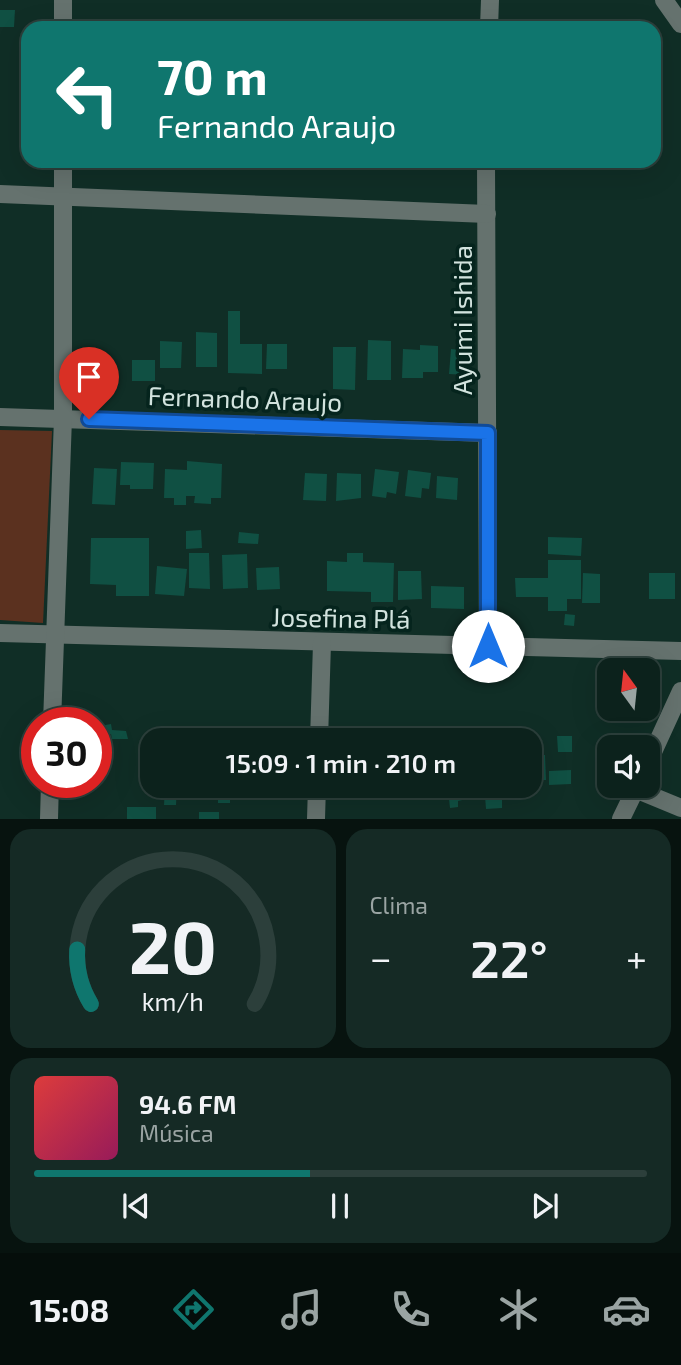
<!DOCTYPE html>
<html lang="es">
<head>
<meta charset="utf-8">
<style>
  :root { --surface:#0c221c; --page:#152a25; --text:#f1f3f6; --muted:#9aa4a3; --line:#2c3f3b; --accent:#0f766e }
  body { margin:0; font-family:"Exo 2",sans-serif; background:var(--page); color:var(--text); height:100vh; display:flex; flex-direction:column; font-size:26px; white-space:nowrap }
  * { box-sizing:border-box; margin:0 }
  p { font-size:23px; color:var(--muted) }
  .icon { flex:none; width:38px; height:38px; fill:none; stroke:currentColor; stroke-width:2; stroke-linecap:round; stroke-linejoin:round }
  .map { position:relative; height:819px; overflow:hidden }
  .panel { display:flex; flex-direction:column; gap:10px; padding:10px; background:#07130f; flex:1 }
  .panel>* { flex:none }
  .hud { position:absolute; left:21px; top:21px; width:640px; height:147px; border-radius:21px; box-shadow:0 7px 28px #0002,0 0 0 2px var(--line); background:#0f766e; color:#fff; overflow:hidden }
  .needle { width:46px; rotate:345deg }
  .tools { position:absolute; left:597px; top:658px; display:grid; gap:14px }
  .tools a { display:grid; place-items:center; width:63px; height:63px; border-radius:14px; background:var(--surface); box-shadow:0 7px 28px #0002,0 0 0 2px var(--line); font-size:35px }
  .speed { position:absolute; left:21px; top:707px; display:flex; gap:14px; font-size:35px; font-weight:700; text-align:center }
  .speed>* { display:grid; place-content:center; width:91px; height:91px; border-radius:50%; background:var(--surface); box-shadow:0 7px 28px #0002,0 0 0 2px var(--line); line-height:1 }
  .speed .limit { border:10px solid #d22; background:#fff; color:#111 }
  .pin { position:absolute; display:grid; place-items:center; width:60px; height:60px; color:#fff; margin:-72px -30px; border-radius:50% 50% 50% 0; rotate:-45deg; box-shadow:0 0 7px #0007 }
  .pin .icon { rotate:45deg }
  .me { position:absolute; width:77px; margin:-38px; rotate:0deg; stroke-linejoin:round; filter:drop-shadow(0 0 5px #0008) }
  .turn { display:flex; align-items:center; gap:24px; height:147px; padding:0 21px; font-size:32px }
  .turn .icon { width:91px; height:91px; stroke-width:2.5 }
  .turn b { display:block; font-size:49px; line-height:60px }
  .big { font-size:52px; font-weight:600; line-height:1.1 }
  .panel .tile { flex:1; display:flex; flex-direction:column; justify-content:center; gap:10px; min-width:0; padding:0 24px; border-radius:21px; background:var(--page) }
  .panel .dial { align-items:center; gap:0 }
  .dial svg { height:182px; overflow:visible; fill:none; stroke:var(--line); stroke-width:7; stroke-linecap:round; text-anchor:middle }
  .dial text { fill:var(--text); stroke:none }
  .song { display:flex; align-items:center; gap:21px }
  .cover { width:84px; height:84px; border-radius:10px; background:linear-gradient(135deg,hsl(0 70% 55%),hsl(330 70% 35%)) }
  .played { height:7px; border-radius:4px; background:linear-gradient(90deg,var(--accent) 45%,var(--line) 45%) }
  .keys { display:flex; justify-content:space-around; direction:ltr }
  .heat { display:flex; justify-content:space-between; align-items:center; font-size:38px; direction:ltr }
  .panel .tiles { flex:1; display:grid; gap:10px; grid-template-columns:1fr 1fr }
  .tile:last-child { grid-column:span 2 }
  .trip { position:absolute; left:140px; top:728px; width:402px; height:70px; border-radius:21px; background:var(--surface); box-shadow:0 7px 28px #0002,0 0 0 2px var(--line); font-weight:600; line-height:70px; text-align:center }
  .tab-bar { display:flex; height:112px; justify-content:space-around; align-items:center; background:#050e0b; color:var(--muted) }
  .tab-bar .icon { width:49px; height:49px }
  .tab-bar .active { color:var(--accent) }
  .tab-bar b { font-size:32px; color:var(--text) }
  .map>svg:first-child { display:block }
</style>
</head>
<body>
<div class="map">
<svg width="681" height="819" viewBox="0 0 681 819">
  <rect width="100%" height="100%" fill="#102e26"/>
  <path fill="#5b311f" d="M0 430 52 431 43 623 0 620Z"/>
  <g fill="#105043">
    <path d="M0 10H15L14 27H0Z"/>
    <path d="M228 311H240V344H262V374L228 373Z"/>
    <path d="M196 332 217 333V367H196Z"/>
    <path d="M368 340 391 341V380H367Z"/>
    <path d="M160 341 182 342 181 368H160Z"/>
    <path d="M267 344H287V369H266Z"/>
    <path d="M420 345 438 346V372H423V378H402L403 349 420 350Z"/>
    <path d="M333 347H356L355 390 333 389Z"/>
    <path d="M451 349 469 351 467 375 449 374Z"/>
    <rect x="132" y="360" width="23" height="21"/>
    <path d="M187 461 222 464 221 498H211V504L194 503 195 496H186V505H174V498H164L165 469 187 470Z"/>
    <path d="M121 462 154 463 153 489H130V485H120Z"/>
    <path d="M94 468 117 469 115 505 92 504Z"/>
    <path d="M375 469 399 472 396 494 387 492 386 498 372 496Z"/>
    <path d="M408 470 431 473 429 489 422 488 421 498 405 496Z"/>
    <path d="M305 473 327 474 326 501 303 500Z"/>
    <path d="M337 473 361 474V498L336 501Z"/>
    <path d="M437 476 458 478 457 500 436 498Z"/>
    <path d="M201 530 202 548 186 549V531Z"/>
    <path d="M239 532 259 534 258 544 238 543Z"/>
    <path d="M548 537 582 538 581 556 548 554Z"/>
    <path d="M91 538H149V596H116V585L90 584Z"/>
    <path d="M189 553H209L210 589 189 588Z"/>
    <path d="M347 553H363V562L394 563 393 602H371V592L327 591V561L347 562Z"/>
    <path d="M247 554 248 588 223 589 222 555Z"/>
    <path d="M548 560H581V599H567V611H548V597H516L515 578H548Z"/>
    <path d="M157 566 187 569 184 596 155 594Z"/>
    <path d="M279 567 280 589 257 590 256 568Z"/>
    <path d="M398 571H421L422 599 398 600Z"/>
    <path d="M583 573 600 574V603H582Z"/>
    <rect x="649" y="573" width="26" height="26"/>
    <path d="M431 586 464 587V609L431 608Z"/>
    <path d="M565 614 575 615 574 626 564 625Z"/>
    <path d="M111 724 112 730 126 731 128 739H112L111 734 102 735 100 726Z"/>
    <path d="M414 727 415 740H389L388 728Z"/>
    <path d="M497 732 515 733V740H497Z"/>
    <rect x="260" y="733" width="15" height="7"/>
    <rect x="469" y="733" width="25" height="7"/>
    <rect x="191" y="734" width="39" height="6"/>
    <path d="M557 736H572V752H558Z"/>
    <path d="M140 741H151L152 751H140Z"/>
    <path d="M530 755H545L546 780H530Z"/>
    <rect x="145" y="756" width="7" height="22"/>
    <path d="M571 770V784L549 785V771Z"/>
    <path d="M165 786H177L176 805H164Z"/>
    <rect x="218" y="789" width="12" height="14"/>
    <path d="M466 792 467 799 458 801V807L450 808 449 799H453L452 794Z"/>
    <path d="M485 796H502V808L486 809Z"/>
    <rect x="127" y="807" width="29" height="12"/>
    <rect x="199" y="812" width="20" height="7"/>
  </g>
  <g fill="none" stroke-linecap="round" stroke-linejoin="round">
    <g stroke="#65726e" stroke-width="18">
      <path d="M664 0 681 24"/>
      <path d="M63 28V0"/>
      <path d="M489 28 490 0"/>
      <path d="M486 161 488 646"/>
      <path d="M0 194 487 214"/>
      <path d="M0 417 488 433"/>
      <path d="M0 633 681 651"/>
      <path d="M52 723 63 418V161"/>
      <path d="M319 740 322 643"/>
      <path d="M648 763 681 691"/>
      <path d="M635 789 681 808"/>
      <path d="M49 819 50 782"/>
      <path d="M316 819 317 786"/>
      <path d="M621 819 637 786"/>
    </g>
  </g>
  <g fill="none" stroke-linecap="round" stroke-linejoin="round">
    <g stroke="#114b97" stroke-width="18">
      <path id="route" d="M89 419 488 433V646"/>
    </g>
    <use href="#route" stroke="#1a73e8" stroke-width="12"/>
  </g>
  <g text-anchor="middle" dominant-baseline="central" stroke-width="7" stroke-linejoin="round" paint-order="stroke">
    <g font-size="26" fill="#d2e3de" stroke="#05241d">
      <text transform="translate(461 320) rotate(-90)">Ayumi Ishida</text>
      <text transform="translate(245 398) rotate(2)">Fernando Araujo</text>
      <text transform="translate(341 617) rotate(1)">Josefina Plá</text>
    </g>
  </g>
</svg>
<div class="tools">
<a><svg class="needle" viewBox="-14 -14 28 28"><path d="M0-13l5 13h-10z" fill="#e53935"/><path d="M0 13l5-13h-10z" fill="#9aa4a3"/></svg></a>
<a><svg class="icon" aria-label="sound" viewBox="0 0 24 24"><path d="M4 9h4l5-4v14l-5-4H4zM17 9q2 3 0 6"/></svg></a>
</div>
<div class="speed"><div class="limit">30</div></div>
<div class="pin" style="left:89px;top:419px;background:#d93025"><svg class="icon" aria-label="arrive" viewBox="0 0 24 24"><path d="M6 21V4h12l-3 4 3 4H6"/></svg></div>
<svg class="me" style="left:488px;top:646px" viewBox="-20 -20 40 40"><circle r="19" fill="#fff"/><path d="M0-13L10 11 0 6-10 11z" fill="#1a73e8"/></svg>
<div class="trip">15:09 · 1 min · 210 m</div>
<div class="hud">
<div class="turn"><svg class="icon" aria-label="left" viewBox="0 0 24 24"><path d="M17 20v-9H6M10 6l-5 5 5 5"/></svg><div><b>70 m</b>Fernando Araujo</div></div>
</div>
</div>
<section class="panel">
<div class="tiles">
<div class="tile dial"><svg viewBox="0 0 100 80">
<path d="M14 69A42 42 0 1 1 86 69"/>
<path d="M14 69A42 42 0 0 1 8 45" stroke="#0f766e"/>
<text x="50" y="56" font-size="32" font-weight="700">20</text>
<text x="50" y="72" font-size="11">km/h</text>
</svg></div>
<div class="tile"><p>Clima</p>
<div class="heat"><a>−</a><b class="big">22°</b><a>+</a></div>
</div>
<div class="tile">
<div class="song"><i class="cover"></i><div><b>94.6 FM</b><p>Música</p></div></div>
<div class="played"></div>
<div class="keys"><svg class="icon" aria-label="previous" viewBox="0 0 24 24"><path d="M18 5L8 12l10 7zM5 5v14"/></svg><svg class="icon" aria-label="pause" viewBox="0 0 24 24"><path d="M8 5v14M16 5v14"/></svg><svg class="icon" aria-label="next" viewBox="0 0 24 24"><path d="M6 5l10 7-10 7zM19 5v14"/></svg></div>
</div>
</div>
</section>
<nav class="tab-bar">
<b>15:08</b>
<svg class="icon active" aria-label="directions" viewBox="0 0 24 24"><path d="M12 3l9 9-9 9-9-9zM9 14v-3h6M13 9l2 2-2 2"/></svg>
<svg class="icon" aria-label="music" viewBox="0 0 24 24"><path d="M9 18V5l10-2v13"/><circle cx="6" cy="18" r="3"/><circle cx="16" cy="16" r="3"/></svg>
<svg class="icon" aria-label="phone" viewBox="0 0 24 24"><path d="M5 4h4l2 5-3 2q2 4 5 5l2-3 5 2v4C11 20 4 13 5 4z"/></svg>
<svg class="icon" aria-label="climate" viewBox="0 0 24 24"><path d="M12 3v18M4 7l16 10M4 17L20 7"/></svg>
<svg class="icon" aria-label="car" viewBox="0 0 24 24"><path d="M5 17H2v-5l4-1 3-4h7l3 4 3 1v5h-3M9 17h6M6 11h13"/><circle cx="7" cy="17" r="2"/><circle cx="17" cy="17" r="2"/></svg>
</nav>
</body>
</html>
